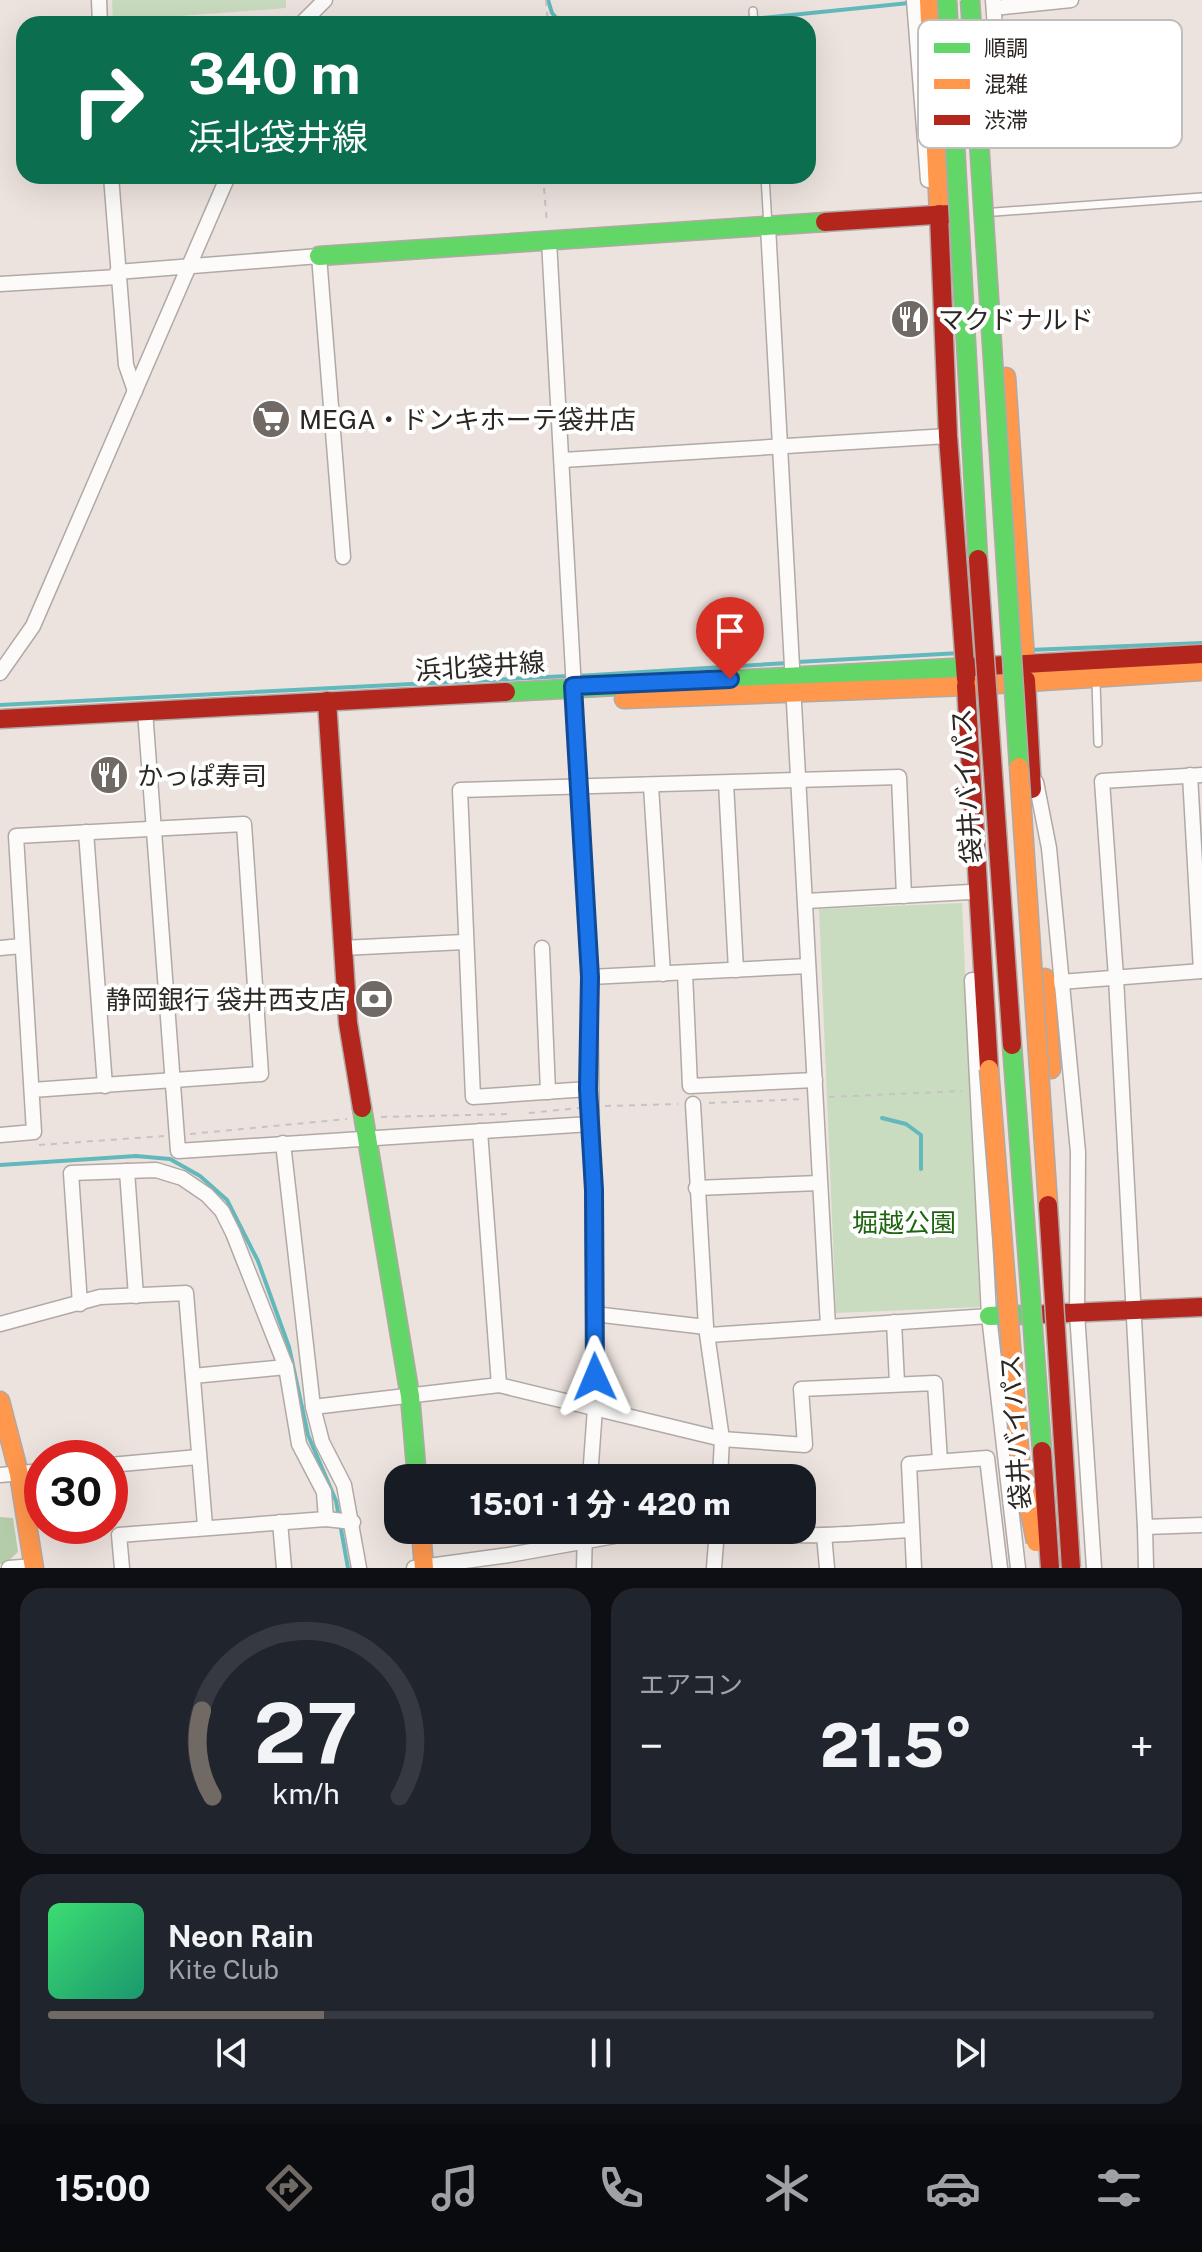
<!DOCTYPE html>
<html lang="ja">
<head>
<meta charset="utf-8">
<style>
  :root { --surface:#171b24; --page:#20242c; --text:#f1f3f6; --muted:#9ea1a6; --line:#363941; --accent:#706964 }
  body { margin:0; font-family:"Public Sans","Noto Sans JP",sans-serif; background:var(--page); color:var(--text); height:100vh; display:flex; flex-direction:column; font-size:30px; white-space:nowrap }
  * { box-sizing:border-box; margin:0 }
  p { font-size:26px; color:var(--muted) }
  .icon { flex:none; width:44px; height:44px; fill:none; stroke:currentColor; stroke-width:2; stroke-linecap:round; stroke-linejoin:round }
  .map { position:relative; height:1568px; overflow:hidden }
  .drawer { display:flex; flex-direction:column; gap:20px; padding:20px; background:#0d0f14; flex:1 }
  .drawer>* { flex:none }
  .banner { position:absolute; left:16px; top:16px; width:800px; height:168px; border-radius:24px; box-shadow:0 8px 32px #0002; background:#0b6e4f; color:#fff; overflow:hidden }
  .speed { position:absolute; left:24px; top:1440px; display:flex; gap:16px; font-size:40px; font-weight:700; text-align:center }
  .speed>* { display:grid; place-content:center; width:104px; height:104px; border-radius:50%; background:var(--surface); box-shadow:0 8px 32px #0002; line-height:1 }
  .speed .limit { border:12px solid #d22; background:#fff; color:#111 }
  .pin { position:absolute; display:grid; place-items:center; width:68px; height:68px; color:#fff; margin:-82px -34px; border-radius:50% 50% 50% 0; rotate:-45deg; box-shadow:0 0 8px #0007 }
  .pin .icon { rotate:45deg }
  .me { position:absolute; width:88px; margin:-44px; rotate:359deg; stroke-linejoin:round; filter:drop-shadow(0 0 6px #0008) }
  .turn { display:flex; align-items:center; gap:28px; height:168px; padding:0 40px; font-size:36px }
  .turn .icon { width:104px; height:104px; stroke-width:2.5 }
  .turn b { display:block; font-size:56px; line-height:68px }
  .big { font-size:60px; font-weight:800; line-height:1.1 }
  .drawer .widget { flex:1; display:flex; flex-direction:column; justify-content:center; gap:12px; min-width:0; padding:0 28px; border-radius:24px; background:var(--page) }
  .drawer .dial { align-items:center; gap:0 }
  .dial svg { height:208px; overflow:visible; fill:none; stroke:var(--line); stroke-width:7; stroke-linecap:round; text-anchor:middle }
  .dial text { fill:var(--text); stroke:none }
  .song { display:flex; align-items:center; gap:24px }
  .cover { width:96px; height:96px; border-radius:12px; background:linear-gradient(135deg,hsl(140 70% 55%),hsl(160 70% 35%)) }
  .played { height:8px; border-radius:4px; background:linear-gradient(90deg,var(--accent) 25%,var(--line) 25%) }
  .keys { display:flex; justify-content:space-around; direction:ltr }
  .heat { display:flex; justify-content:space-between; align-items:center; font-size:44px; direction:ltr }
  .drawer .tiles { flex:1; display:grid; gap:20px; grid-template-columns:1fr 1fr }
  .widget:last-child { grid-column:span 2 }
  .trip { position:absolute; left:384px; top:1464px; width:432px; height:80px; border-radius:24px; background:var(--surface); box-shadow:0 8px 32px #0002; font-weight:800; line-height:80px; text-align:center }
  .menu { display:flex; height:128px; justify-content:space-around; align-items:center; background:#090b0e; color:var(--muted) }
  .menu .icon { width:56px; height:56px }
  .menu .selected { color:var(--accent) }
  .menu b { font-size:36px; color:var(--text) }
  .map>svg:first-child { display:block }
</style>
</head>
<body>
<div class="map">
<svg width="1202" height="1568" viewBox="0 0 1202 1568">
  <rect width="100%" height="100%" fill="#ede3de"/>
  <g fill="#cadcbf">
    <path d="M112 0H286V8L113 21Z"/>
    <path d="M962 903 980 1307 836 1313 819 909Z"/>
  </g>
  <path fill="#b4cca8" d="M0 1517 13 1518 18 1552 5 1564H0Z"/>
  <g fill="none" stroke-linecap="round" stroke-linejoin="round">
    <g stroke="#62b8bb" stroke-width="4">
      <path d="M548 0 552 13 562 24"/>
      <path d="M704 24 909 3"/>
      <path d="M1029 650 1202 643"/>
      <path d="M797 662 960 653"/>
      <path d="M577 676 788 663"/>
      <path d="M0 705 568 676"/>
      <path d="M882 1118 906 1124 921 1135V1169"/>
      <path d="M0 1165 136 1156 170 1159 200 1176 227 1200 258 1261 289 1347 308 1435 336 1501 348 1568"/>
    </g>
    <g stroke="#b1a9a5" stroke-width="10">
      <g id="lane">
        <path d="M753 11 754 24"/>
        <path d="M765 176 768 226"/>
        <path d="M995 212 1202 197"/>
        <path d="M1096 682 1098 743"/>
      </g>
    </g>
    <g stroke="#b1a9a5" stroke-width="17">
      <g id="street">
        <path d="M99 0 100 24"/>
        <path d="M914 0 928 180"/>
        <path d="M994 8 1071 0"/>
        <path d="M301 24 325 0"/>
        <path d="M987 103 999 85 993 0"/>
        <path d="M111 176 126 365 135 391"/>
        <path d="M768 226 828 1326"/>
        <path d="M549 241 590 977 595 1408 590 1478"/>
        <path d="M117 272 319 256 343 557"/>
        <path d="M0 284 118 277"/>
        <path d="M563 460 948 436"/>
        <path d="M0 673 33 626 228 176"/>
        <path d="M145 711 178 1151 590 1124"/>
        <path d="M1190 775 1201 971"/>
        <path d="M1202 775 1102 781 1116 977 1145 1527 1202 1525"/>
        <path d="M1036 782 1049 848 1078 1152 1077 1313 1094 1568"/>
        <path d="M726 783 736 970"/>
        <path d="M651 786 663 974"/>
        <path d="M86 832 105 1086"/>
        <path d="M806 901 970 892"/>
        <path d="M0 948 22 946"/>
        <path d="M342 948 464 942"/>
        <path d="M542 948 548 1092"/>
        <path d="M685 973 690 1086 815 1080"/>
        <path d="M590 977 808 966"/>
        <path d="M972 980 989 1316 1018 1568"/>
        <path d="M1060 982 1202 971"/>
        <path d="M588 1089 473 1097 460 790 899 777 904 896"/>
        <path d="M693 1104 706 1327 722 1439 720 1478"/>
        <path d="M480 1131 499 1385"/>
        <path d="M0 1135 34 1132 16 836 244 824 261 1074 32 1090"/>
        <path d="M283 1143 313 1407 322 1442 344 1485 359 1568"/>
        <path d="M127 1171 136 1296"/>
        <path d="M696 1188 819 1183"/>
        <path d="M80 1304 71 1173 156 1170 182 1178 207 1195 222 1211 233 1233 286 1367"/>
        <path d="M594 1314 706 1327"/>
        <path d="M894 1322 897 1383"/>
        <path d="M0 1324 100 1297 186 1293 205 1526"/>
        <path d="M709 1335 989 1316"/>
        <path d="M193 1376 286 1367 299 1444 324 1492 326 1519"/>
        <path d="M313 1407 499 1385 722 1439 805 1445 801 1389 935 1383 940 1461"/>
        <path d="M110 1465 198 1457"/>
        <path d="M0 1475 42 1471"/>
        <path d="M280 1522 284 1568"/>
        <path d="M1145 1527 1146 1568"/>
        <path d="M742 1530C798 1540 855 1533 911 1530"/>
        <path d="M824 1535 827 1568"/>
        <path d="M9 1568 34 1566"/>
        <path d="M122 1568 119 1535 326 1519 353 1522"/>
        <path d="M414 1568 509 1555 648 1530"/>
        <path d="M584 1568 585 1530"/>
        <path d="M714 1568 717 1530"/>
        <path d="M914 1568 909 1464 987 1458 1000 1568"/>
      </g>
    </g>
    <g stroke="#b1a9a5" stroke-width="21">
      <g id="fast">
        <path d="M319 256 825 222"/>
        <path d="M506 692 970 667"/>
        <path d="M362 1108 410 1396 417 1478"/>
        <path d="M989 1316 1019 1315"/>
      </g>
    </g>
    <g stroke="#b1a9a5" stroke-width="21">
      <g id="slow">
        <path d="M929 0 939 214"/>
        <path d="M1006 377 1026 674"/>
        <path d="M624 699 966 686 1202 671"/>
        <path d="M1045 978 1051 1069"/>
        <path d="M0 1401 19 1474 34 1568"/>
        <path d="M421 1530 424 1568"/>
      </g>
    </g>
    <g stroke="#b1a9a5" stroke-width="21">
      <g id="jam">
        <path d="M939 214 948 436 966 679"/>
        <path d="M825 222 950 214"/>
        <path d="M970 667 1202 654"/>
        <path d="M1026 680 1032 789"/>
        <path d="M966 686 989 1069"/>
        <path d="M327 701 348 1023 362 1108"/>
        <path d="M0 719 506 692"/>
        <path d="M1045 1314 1202 1307"/>
      </g>
    </g>
    <g stroke="#c7c3c2" stroke-width="2" stroke-dasharray="6 6" stroke-linecap="butt">
      <path d="M546 0 548 24"/>
      <path d="M543 176 547 223"/>
      <path d="M829 1097 962 1091"/>
      <path d="M709 1103 802 1099"/>
      <path d="M605 1106 678 1104"/>
      <path d="M529 1113 579 1108"/>
      <path d="M381 1117 511 1114"/>
      <path d="M190 1134 347 1119"/>
      <path d="M39 1145 164 1136"/>
    </g>
    <use href="#lane" stroke="#fcfbfa" stroke-width="7"/>
    <use href="#street" stroke="#fcfbfa" stroke-width="14"/>
    <use href="#fast" stroke="#63d668" stroke-width="18"/>
    <use href="#slow" stroke="#ff974d" stroke-width="18"/>
    <use href="#jam" stroke="#b3261e" stroke-width="18"/>
    <g stroke="#b1a9a5" stroke-width="21" stroke-linecap="butt">
      <g id="fast-bridge">
        <path d="M947 0 978 559"/>
        <path d="M970 0 1019 767"/>
        <path d="M1012 1045 1042 1451"/>
      </g>
    </g>
    <g stroke="#b1a9a5" stroke-width="21" stroke-linecap="butt">
      <g id="slow-bridge">
        <path d="M1019 767 1048 1205"/>
        <path d="M989 1069 1020 1461 1036 1542"/>
      </g>
    </g>
    <g stroke="#b1a9a5" stroke-width="21" stroke-linecap="butt">
      <g id="jam-bridge">
        <path d="M978 559 1012 1045"/>
        <path d="M1048 1205 1071 1568"/>
        <path d="M1042 1451 1050 1568"/>
      </g>
    </g>
    <use href="#fast-bridge" stroke="#63d668" stroke-width="18"/>
    <use href="#slow-bridge" stroke="#ff974d" stroke-width="18"/>
    <use href="#jam-bridge" stroke="#b3261e" stroke-width="18"/>
  </g>
  <g fill="none" stroke-linecap="round" stroke-linejoin="round">
    <g stroke="#114b97" stroke-width="20">
      <path id="route" d="M595 1377 594 1190 588 1089 590 977 573 686 730 679"/>
    </g>
    <use href="#route" stroke="#1a73e8" stroke-width="14"/>
  </g>
  <defs>
    <g id="restaurant-disc" transform="scale(2)"><circle r="9.5" fill="#706964" stroke="#fff"/><path d="M-5-6h1v4h1v-4h1v4h1v-4h1v5L-1.5 .5V6h-2V.5L-5-1ZM5-6V6H3V1.5H1.5Q1.5-4 5-6Z" fill="#fff"/></g>
    <g id="supermarket-disc" transform="scale(2)"><circle r="9.5" fill="#706964" stroke="#fff"/><path d="M-6-5.5h2.5l.6 2H6L4.5 2H-2.5L-4.4-4H-6ZM-1.5 3.2a1.3 1.3 0 1 0 .1 0ZM3 3.2a1.3 1.3 0 1 0 .1 0Z" fill="#fff"/></g>
    <g id="bank-disc" transform="scale(2)"><circle r="9.5" fill="#706964" stroke="#fff"/><path d="M-6-4H6V4H-6ZM0-2.3a2.3 2.3 0 1 0 0 4.6a2.3 2.3 0 1 0 0-4.6Z" fill="#fff"/></g>
  </defs>
  <g fill-rule="evenodd">
    <use href="#restaurant-disc" x="910" y="319"/>
    <use href="#supermarket-disc" x="271" y="419"/>
    <use href="#restaurant-disc" x="109" y="775"/>
    <use href="#bank-disc" x="374" y="999"/>
  </g>
  <g text-anchor="middle" dominant-baseline="central" stroke-width="8" stroke-linejoin="round" paint-order="stroke">
    <g font-size="26" fill="#2d2723" stroke="#fff" text-anchor="start">
      <text x="938" y="319">マクドナルド</text>
      <text x="299" y="419">MEGA・ドンキホーテ袋井店</text>
      <text x="137" y="775">かっぱ寿司</text>
      <text x="346" y="999" text-anchor="end">静岡銀行 袋井西支店</text>
    </g>
    <g font-size="26" fill="#2d2723" stroke="#fff">
      <text transform="translate(480 666) rotate(-4)">浜北袋井線</text>
      <text transform="translate(966 786) rotate(-94)">袋井バイパス</text>
      <text transform="translate(1015 1432) rotate(-94)">袋井バイパス</text>
    </g>
    <g font-size="26" fill="#1f6510" stroke="#fff">
      <text x="904" y="1222">堀越公園</text>
    </g>
  </g>
  <rect x="918" y="20" width="264" height="128" rx="12" fill="#fff" stroke="#c0bebd" stroke-width="2"/>
  <rect x="934" y="43" width="36" height="10" fill="#63d668"/>
  <rect x="934" y="79" width="36" height="10" fill="#ff974d"/>
  <rect x="934" y="115" width="36" height="10" fill="#b3261e"/>
  <g font-size="22" fill="#2d2723">
    <text x="984" y="56">順調</text>
    <text x="984" y="92">混雑</text>
    <text x="984" y="128">渋滞</text>
  </g>
</svg>
<div class="speed"><div class="limit">30</div></div>
<div class="pin" style="left:730px;top:679px;background:#d93025"><svg class="icon" aria-label="arrive" viewBox="0 0 24 24"><path d="M6 21V4h12l-3 4 3 4H6"/></svg></div>
<svg class="me" style="left:595px;top:1377px" viewBox="-20 -20 40 40"><path d="M0-17L14 15 0 8-14 15z" fill="#1a73e8" stroke="#fff" stroke-width="4"/></svg>
<div class="trip">15:01 · 1 分 · 420 m</div>
<div class="banner">
<div class="turn"><svg class="icon" aria-label="right" viewBox="0 0 24 24"><path d="M7 20v-9h11M14 6l5 5-5 5"/></svg><div><b>340 m</b>浜北袋井線</div></div>
</div>
</div>
<section class="drawer">
<div class="tiles">
<div class="widget dial"><svg viewBox="0 0 100 80">
<path d="M14 69A42 42 0 1 1 86 69"/>
<path d="M14 69A42 42 0 0 1 10 36" stroke="#706964"/>
<text x="50" y="56" font-size="32" font-weight="700">27</text>
<text x="50" y="72" font-size="11">km/h</text>
</svg></div>
<div class="widget"><p>エアコン</p>
<div class="heat"><a>−</a><b class="big">21.5°</b><a>+</a></div>
</div>
<div class="widget">
<div class="song"><i class="cover"></i><div><b>Neon Rain</b><p>Kite Club</p></div></div>
<div class="played"></div>
<div class="keys"><svg class="icon" aria-label="previous" viewBox="0 0 24 24"><path d="M18 5L8 12l10 7zM5 5v14"/></svg><svg class="icon" aria-label="pause" viewBox="0 0 24 24"><path d="M8 5v14M16 5v14"/></svg><svg class="icon" aria-label="next" viewBox="0 0 24 24"><path d="M6 5l10 7-10 7zM19 5v14"/></svg></div>
</div>
</div>
</section>
<nav class="menu">
<b>15:00</b>
<svg class="icon selected" aria-label="directions" viewBox="0 0 24 24"><path d="M12 3l9 9-9 9-9-9zM9 14v-3h6M13 9l2 2-2 2"/></svg>
<svg class="icon" aria-label="music" viewBox="0 0 24 24"><path d="M9 18V5l10-2v13"/><circle cx="6" cy="18" r="3"/><circle cx="16" cy="16" r="3"/></svg>
<svg class="icon" aria-label="phone" viewBox="0 0 24 24"><path d="M5 4h4l2 5-3 2q2 4 5 5l2-3 5 2v4C11 20 4 13 5 4z"/></svg>
<svg class="icon" aria-label="climate" viewBox="0 0 24 24"><path d="M12 3v18M4 7l16 10M4 17L20 7"/></svg>
<svg class="icon" aria-label="car" viewBox="0 0 24 24"><path d="M5 17H2v-5l4-1 3-4h7l3 4 3 1v5h-3M9 17h6M6 11h13"/><circle cx="7" cy="17" r="2"/><circle cx="17" cy="17" r="2"/></svg>
<svg class="icon" aria-label="filters" viewBox="0 0 24 24"><path d="M4 7h16M4 17h16"/><circle cx="9" cy="7" r="2"/><circle cx="15" cy="17" r="2"/></svg>
</nav>
</body>
</html>
